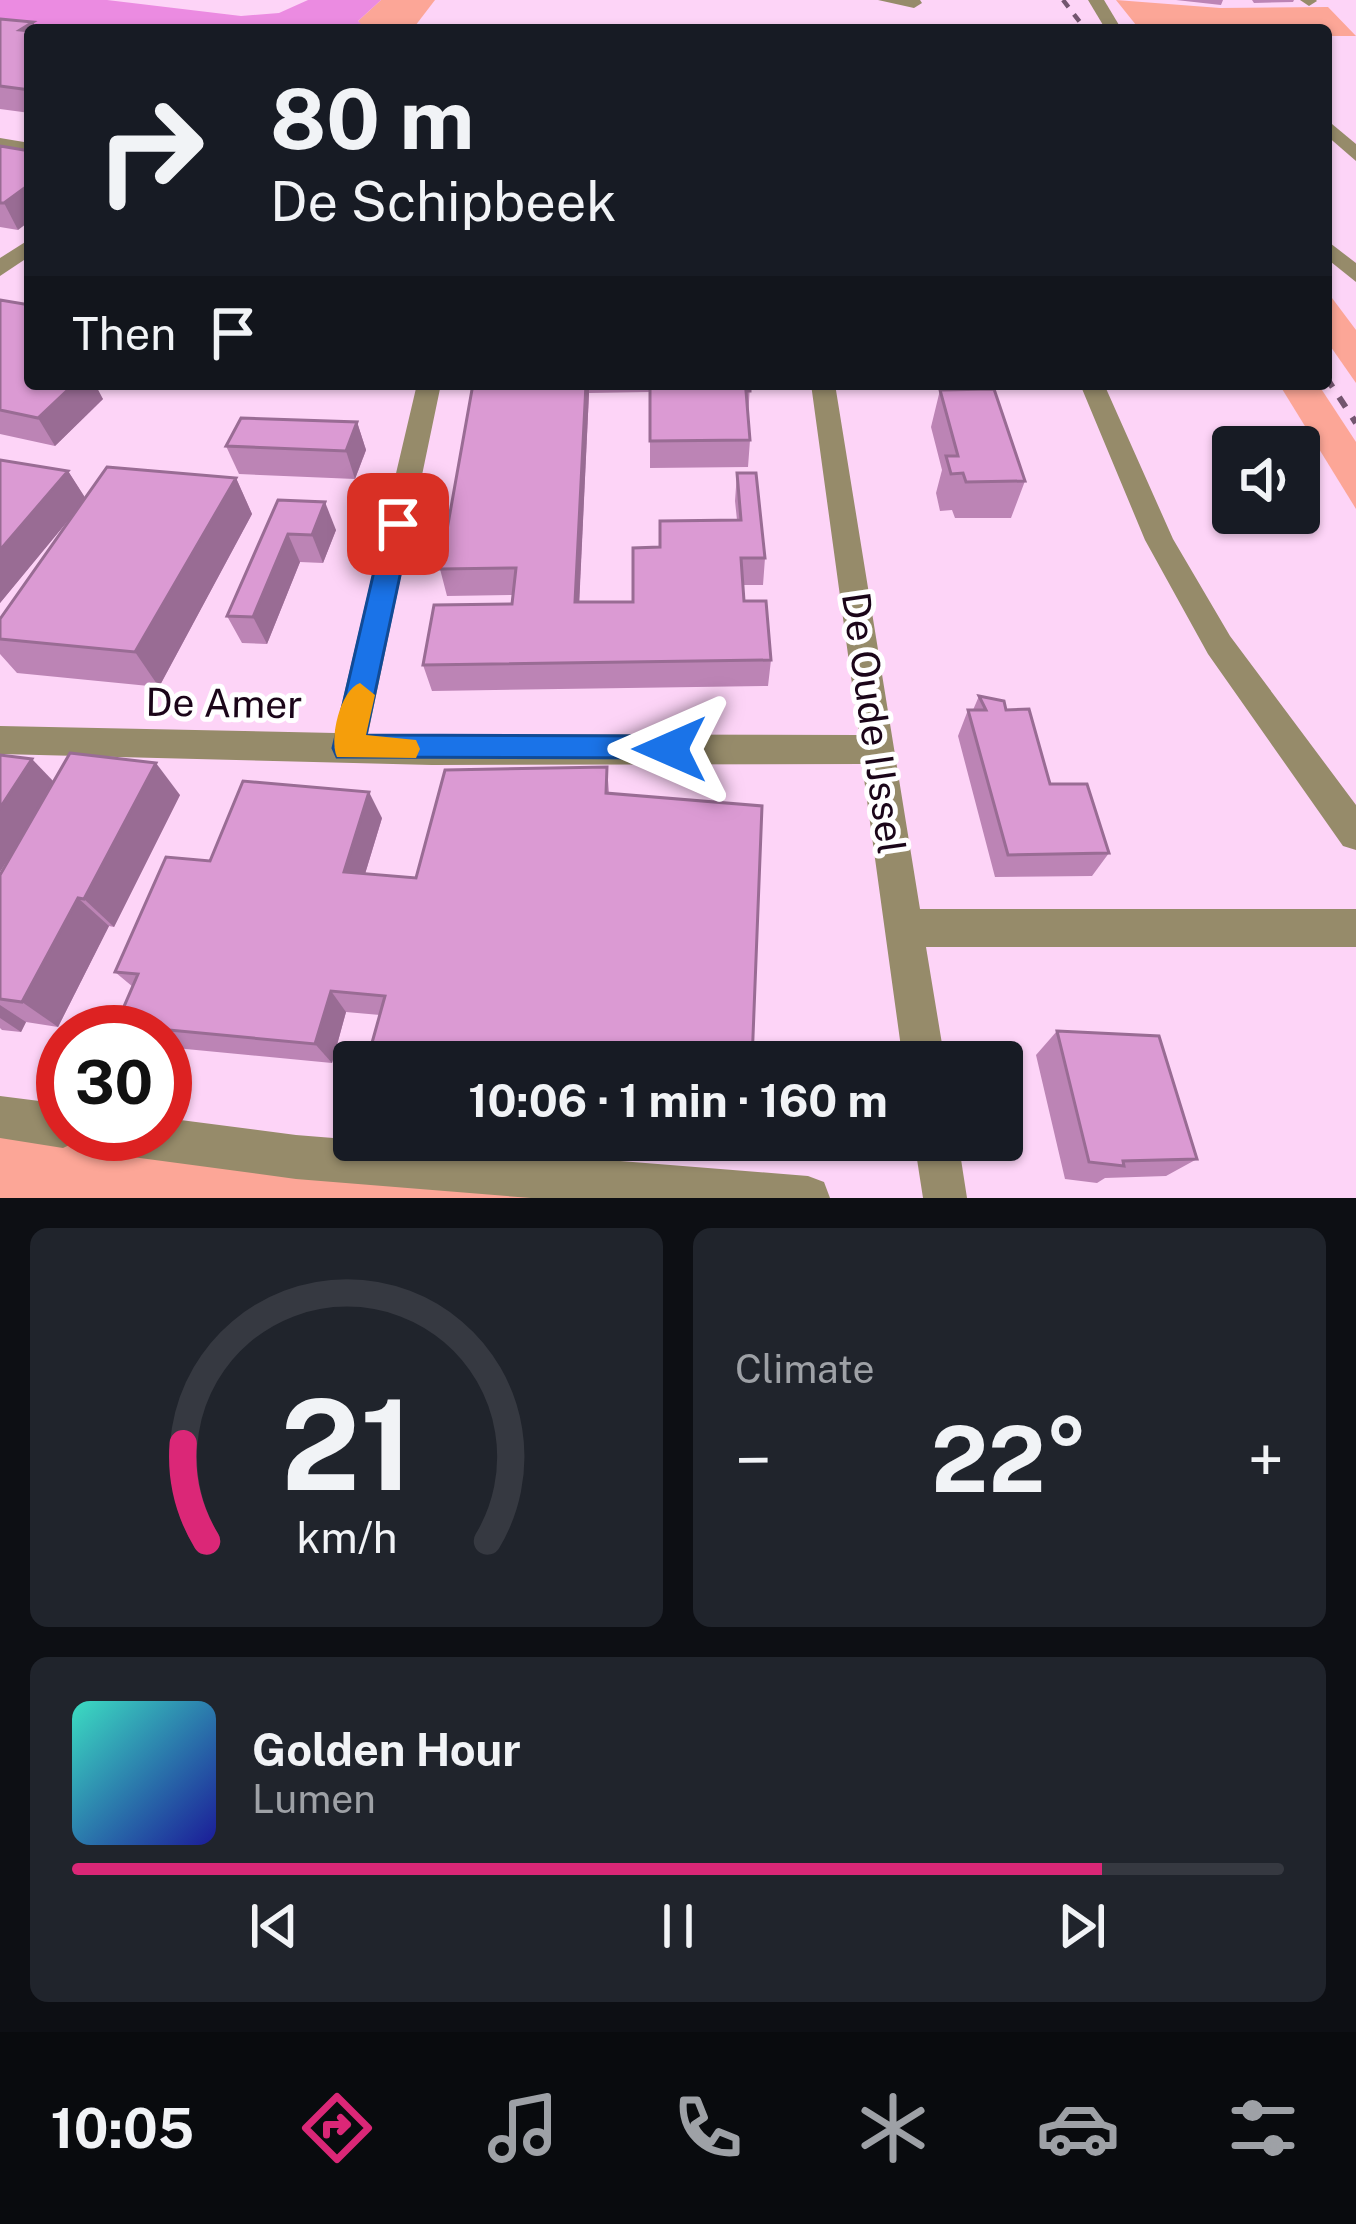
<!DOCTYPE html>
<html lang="en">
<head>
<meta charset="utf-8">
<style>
  :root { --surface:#171b24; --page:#20242c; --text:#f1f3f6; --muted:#9ea1a6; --line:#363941; --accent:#db2777 }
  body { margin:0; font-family:"Public Sans",sans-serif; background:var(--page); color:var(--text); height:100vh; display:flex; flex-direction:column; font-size:45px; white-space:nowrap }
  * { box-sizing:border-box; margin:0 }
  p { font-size:39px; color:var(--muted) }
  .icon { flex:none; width:66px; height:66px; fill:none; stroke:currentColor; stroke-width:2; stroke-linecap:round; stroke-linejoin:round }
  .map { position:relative; height:1198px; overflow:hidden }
  .panel { display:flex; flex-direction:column; gap:30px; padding:30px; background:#0d0f14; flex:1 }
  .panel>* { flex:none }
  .top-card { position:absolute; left:24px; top:24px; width:1308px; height:366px; border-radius:12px; box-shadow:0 3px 9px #0004; background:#171b24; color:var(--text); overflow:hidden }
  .buttons { position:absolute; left:1212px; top:426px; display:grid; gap:24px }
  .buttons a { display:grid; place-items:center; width:108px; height:108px; border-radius:12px; background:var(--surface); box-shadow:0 3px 9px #0004; font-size:60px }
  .speed { position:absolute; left:36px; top:1005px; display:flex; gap:24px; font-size:60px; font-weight:700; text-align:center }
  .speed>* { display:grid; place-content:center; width:156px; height:156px; border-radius:50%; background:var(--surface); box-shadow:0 3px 9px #0004; line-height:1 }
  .speed .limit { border:18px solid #d22; background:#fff; color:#111 }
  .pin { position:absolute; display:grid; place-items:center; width:102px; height:102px; color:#fff; margin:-51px; border-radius:24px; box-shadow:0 6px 18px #0006 }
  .me { position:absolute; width:132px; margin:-66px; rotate:270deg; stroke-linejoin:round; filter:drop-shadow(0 0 9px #0008) }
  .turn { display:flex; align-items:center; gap:42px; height:252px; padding:0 48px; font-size:54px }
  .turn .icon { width:156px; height:156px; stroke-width:2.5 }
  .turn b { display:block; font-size:84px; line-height:102px }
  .then { display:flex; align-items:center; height:114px; padding:0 48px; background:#0003; gap:24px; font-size:45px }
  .big { font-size:90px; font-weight:700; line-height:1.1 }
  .panel .tile { flex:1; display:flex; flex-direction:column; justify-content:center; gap:18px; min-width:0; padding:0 42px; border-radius:18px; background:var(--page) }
  .panel .dial { align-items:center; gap:0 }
  .dial svg { height:312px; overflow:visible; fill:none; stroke:var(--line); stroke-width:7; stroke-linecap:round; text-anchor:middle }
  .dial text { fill:var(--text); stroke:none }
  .song { display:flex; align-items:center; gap:36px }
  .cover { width:144px; height:144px; border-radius:18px; background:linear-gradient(135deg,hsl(170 70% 55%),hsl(240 70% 35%)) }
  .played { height:12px; border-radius:6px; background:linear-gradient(90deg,var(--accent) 85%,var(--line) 85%) }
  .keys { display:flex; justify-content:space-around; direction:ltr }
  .heat { display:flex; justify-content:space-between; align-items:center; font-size:66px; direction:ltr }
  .panel .tiles { flex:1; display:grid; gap:30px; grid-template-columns:1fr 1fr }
  .tile:last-child { grid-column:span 2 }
  .trip { position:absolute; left:333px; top:1041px; width:690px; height:120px; border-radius:12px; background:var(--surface); box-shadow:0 3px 9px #0004; font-weight:700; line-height:120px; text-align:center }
  .tabs { display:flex; height:192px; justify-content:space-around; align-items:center; background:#090b0e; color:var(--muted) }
  .tabs .icon { width:84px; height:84px }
  .tabs .selected { color:var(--accent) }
  .tabs b { font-size:54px; color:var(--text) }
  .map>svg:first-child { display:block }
</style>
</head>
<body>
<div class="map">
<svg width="1356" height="1198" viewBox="0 0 1356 1198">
  <rect width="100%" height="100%" fill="#fdd4f7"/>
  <g fill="#fca697">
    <path d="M381 0H435L412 30 362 28 358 21Z"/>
    <path d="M1116 0 1220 8 1328 7 1356 36H1326V30H1140Z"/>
    <path d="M1326 290 1356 330V383L1326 340Z"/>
    <path d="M1279 384H1318L1356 442V509Z"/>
    <path d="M0 1128 672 1198H0Z"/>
  </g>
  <path fill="#eb8be1" d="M0 0H107L241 16 279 13 308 0H381L358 21 367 30H30L0 28Z"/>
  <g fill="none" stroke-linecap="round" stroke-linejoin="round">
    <g fill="#968b6a" fill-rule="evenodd">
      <path d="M878 0H920L922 3 914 8Z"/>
      <path d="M1088 0H1104L1122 30H1106Z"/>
      <path d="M1300 0H1316L1317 1 1309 6Z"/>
      <path d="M1326 119 1356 144V161L1326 135Z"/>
      <path d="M0 138 30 143V155L0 150Z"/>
      <path d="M30 239V256L0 276V258Z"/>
      <path d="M1326 240 1356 263V282L1326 258Z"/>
      <path d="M417 384H441L368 734 859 735 811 384H835L920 909H1356V947H926L945 1062H903L862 764 432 765 0 754V726L335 733Z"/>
      <path d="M1080 384H1104L1173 539 1230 636 1356 805V850L1343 846 1208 654 1145 540Z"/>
      <path d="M0 1096 63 1104V1134H81L78 1141 63 1148 0 1138Z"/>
      <path d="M165 1118 296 1135 808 1176 824 1182 830 1198H531L296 1179 125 1156 110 1149 103 1134H165Z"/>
      <path d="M914 1140H958L967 1198H923Z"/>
    </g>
    <path stroke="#73556f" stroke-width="4.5" stroke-dasharray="9 9" stroke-linecap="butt" d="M1063 0 1086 30"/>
    <path stroke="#73556f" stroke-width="6" stroke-dasharray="12 12" stroke-linecap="butt" d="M1326 377 1356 423"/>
  </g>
  <g fill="#bc84b5">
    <path d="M1176 0H1223L1221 5Z"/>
    <path d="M1252 0H1294L1293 2 1254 3Z"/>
    <path d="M0 19 30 30V113L0 109Z"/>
    <path d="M0 146 18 230 0 227Z"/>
    <path d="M0 300 103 399 55 446 0 434Z"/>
    <path d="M473 384H750L748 419 750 440 748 467 650 468V392L589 393 579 602H633L660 547 737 520 735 501 737 473 765 558 763 585H743L744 601 771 660 768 686 432 691 423 665 512 604 513 595 447 596 440 569Z"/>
    <path d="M940 390 1025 481 1011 518H955L952 510 940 511 936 493 942 470 931 427Z"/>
    <path d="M357 422 366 450 355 479 239 474 226 446Z"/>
    <path d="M0 460 68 471 85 498 236 478 252 514 159 687 17 673 0 654V619L79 507 0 603Z"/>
    <path d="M278 500 336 530 323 563 300 562 267 644 242 643 227 616Z"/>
    <path d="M979 696 1109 853 1092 876 995 877 958 736 968 710H973Z"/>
    <path d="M607 767 609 793 752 1062H380L370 1050 380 1015 346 1012 332 1063 165 1047V1032H125L116 1025 133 987 115 972 210 861 382 818 365 874 416 878Z"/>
    <path d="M53 781 180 795 114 927 109 926 58 1027 26 1022 21 1032 2 1030 0 1028V875Z"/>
    <path d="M1057 1031 1197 1159 1166 1176 1105 1178 1097 1183 1065 1179 1036 1055Z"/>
  </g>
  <g fill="#996c94">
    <path d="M33 22 37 30H30V52L20 30Z"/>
    <path d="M30 184V221L18 230 4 203Z"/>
    <path d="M74 384H95L103 399 55 446 38 418Z"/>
    <path d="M586 384H589V393L578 629 575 602Z"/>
    <path d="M357 422 366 450 355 479 346 451Z"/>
    <path d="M68 471 86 499 0 603V550Z"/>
    <path d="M236 478 252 514 159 687 135 652Z"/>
    <path d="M325 502 336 530 323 563 312 535Z"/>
    <path d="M288 534 300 562 267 644 253 617Z"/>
    <path d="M32 759 56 784 0 872V808Z"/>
    <path d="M156 763 180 795 114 927 84 899Z"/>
    <path d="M369 792 382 818 358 897 344 872Z"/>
    <path d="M78 898 109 926 58 1027 22 1002Z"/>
    <path d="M331 991 346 1012 332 1063 315 1044Z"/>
    <path d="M0 1005 26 1022 21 1032 0 1018Z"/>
  </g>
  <g fill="#db9ad3" stroke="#996c94" stroke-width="3">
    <path d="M0 19 33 22 20 30 30 31V90L0 86Z"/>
    <path d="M0 146 30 151V184L4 203H0Z"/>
    <path d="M0 300 30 305V384H74L38 418 0 410Z"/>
    <path d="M473 384H586L575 602H633V548L660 547V521L741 520 737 473H756L765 558H741L744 601H766L771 660 423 665 434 605 512 604 516 568 440 569Z"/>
    <path d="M650 384H750V391H746L750 440 650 441Z"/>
    <path d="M994 389 1025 481 966 482 963 473 951 474 946 456H958L940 390Z"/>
    <path d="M241 418 357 422 346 451 226 446Z"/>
    <path d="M0 460 68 471 0 550Z"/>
    <path d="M107 467 236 478 135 652 0 639V619Z"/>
    <path d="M278 500 325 502 312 535 288 534 253 617 227 616Z"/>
    <path d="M979 696 1004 701 1006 710 1029 709 1050 784H1087L1109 853 1008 855 968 710H986Z"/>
    <path d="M70 753 156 763 84 899 78 898 22 1002 0 999V875Z"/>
    <path d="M0 755 32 759 0 808Z"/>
    <path d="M607 767 606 793 762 806 752 1062H500L370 1050 385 996 331 991 315 1044 116 1025 138 974 115 972 166 857 210 861 243 781 369 792 344 872 416 878 445 770Z"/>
    <path d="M1057 1031 1159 1036 1197 1159 1123 1161 1124 1166 1089 1162Z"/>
  </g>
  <path fill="#1a73e8" stroke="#114b97" stroke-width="3" d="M398 515 411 524 366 735 670 736 681 740 686 749 681 758 337 757 333 748 385 524Z"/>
  <path fill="#f59e0b" d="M360 683 375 695 366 735 416 740 420 749 416 758 337 757C329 739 340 690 360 683Z"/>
  <g text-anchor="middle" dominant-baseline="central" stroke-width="10" stroke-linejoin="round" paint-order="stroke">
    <g font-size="39" fill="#1b0519" stroke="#fff">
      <text transform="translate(224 703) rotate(1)">De Amer</text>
      <text transform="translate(874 723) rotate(82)">De Oude IJssel</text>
    </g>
  </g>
</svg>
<div class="buttons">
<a><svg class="icon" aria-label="sound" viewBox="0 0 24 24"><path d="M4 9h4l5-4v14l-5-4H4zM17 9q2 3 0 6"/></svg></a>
</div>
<div class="speed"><div class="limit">30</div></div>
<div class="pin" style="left:398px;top:524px;background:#d93025"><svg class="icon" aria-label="arrive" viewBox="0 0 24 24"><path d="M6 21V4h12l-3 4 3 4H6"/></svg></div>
<svg class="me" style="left:670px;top:749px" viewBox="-20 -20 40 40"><path d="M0-17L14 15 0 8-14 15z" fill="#1a73e8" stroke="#fff" stroke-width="4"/></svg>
<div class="trip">10:06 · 1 min · 160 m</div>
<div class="top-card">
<div class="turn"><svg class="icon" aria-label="right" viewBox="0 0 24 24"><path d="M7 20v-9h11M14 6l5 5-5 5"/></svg><div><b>80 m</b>De Schipbeek</div></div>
<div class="then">Then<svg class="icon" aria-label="arrive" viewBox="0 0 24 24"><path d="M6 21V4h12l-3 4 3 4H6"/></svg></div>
</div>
</div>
<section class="panel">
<div class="tiles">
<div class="tile dial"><svg viewBox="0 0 100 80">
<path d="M14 69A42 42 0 1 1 86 69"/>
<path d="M14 69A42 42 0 0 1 8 44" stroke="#db2777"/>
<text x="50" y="56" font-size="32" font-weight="700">21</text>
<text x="50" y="72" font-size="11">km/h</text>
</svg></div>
<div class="tile"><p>Climate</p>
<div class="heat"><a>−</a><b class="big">22°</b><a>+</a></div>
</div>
<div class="tile">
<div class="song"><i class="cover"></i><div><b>Golden Hour</b><p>Lumen</p></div></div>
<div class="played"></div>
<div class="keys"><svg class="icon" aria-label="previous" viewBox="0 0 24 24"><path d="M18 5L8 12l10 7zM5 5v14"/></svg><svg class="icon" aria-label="pause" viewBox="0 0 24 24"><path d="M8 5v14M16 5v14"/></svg><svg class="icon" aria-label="next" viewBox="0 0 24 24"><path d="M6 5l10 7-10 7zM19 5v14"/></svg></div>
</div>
</div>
</section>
<nav class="tabs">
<b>10:05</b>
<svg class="icon selected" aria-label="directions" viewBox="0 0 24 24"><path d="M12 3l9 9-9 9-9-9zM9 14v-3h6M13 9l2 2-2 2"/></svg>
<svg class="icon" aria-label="music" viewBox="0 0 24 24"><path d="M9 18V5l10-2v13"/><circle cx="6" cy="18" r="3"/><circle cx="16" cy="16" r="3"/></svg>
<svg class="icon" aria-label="phone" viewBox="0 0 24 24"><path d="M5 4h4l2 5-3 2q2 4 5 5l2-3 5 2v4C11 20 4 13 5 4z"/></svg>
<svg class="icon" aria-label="climate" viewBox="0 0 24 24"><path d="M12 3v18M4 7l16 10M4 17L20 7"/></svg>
<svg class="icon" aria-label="car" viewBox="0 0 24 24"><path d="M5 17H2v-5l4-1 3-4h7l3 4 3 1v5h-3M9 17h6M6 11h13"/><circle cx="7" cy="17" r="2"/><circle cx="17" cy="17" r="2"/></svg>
<svg class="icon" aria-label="filters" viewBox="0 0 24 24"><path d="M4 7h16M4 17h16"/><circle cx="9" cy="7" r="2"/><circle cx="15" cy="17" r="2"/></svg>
</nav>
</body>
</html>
